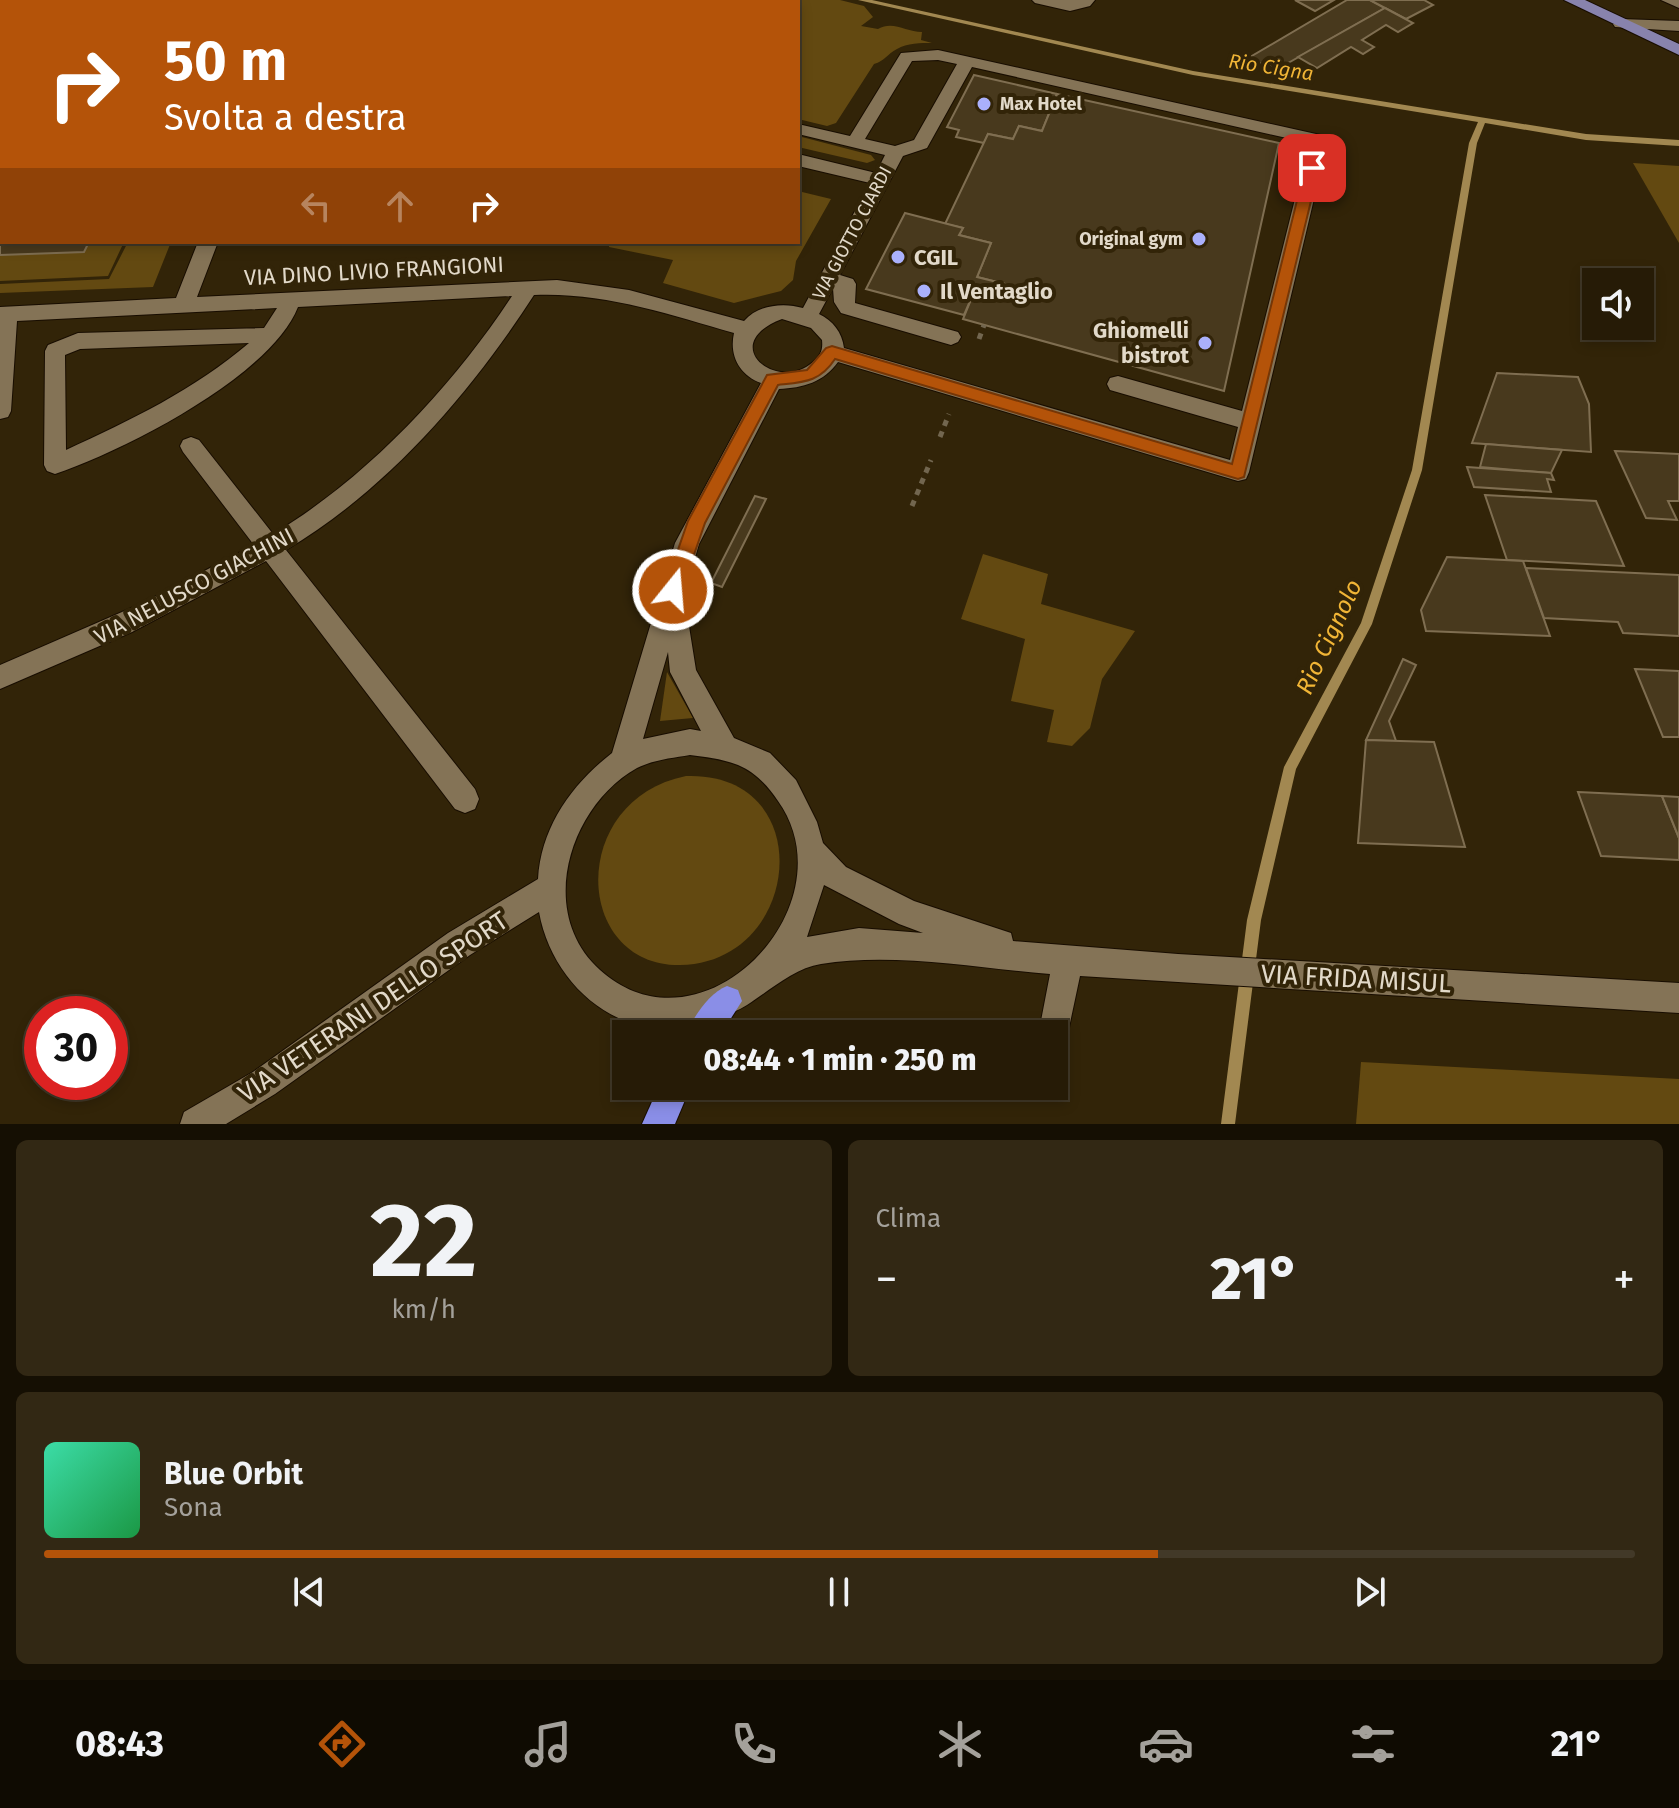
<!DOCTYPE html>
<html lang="it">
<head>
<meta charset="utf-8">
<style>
  :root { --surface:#261b06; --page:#322814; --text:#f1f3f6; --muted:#a4a19b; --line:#423928; --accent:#b45309 }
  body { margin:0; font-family:"Fira Sans",sans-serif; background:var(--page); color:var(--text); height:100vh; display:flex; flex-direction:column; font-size:30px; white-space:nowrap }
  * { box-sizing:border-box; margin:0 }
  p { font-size:26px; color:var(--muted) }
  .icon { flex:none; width:44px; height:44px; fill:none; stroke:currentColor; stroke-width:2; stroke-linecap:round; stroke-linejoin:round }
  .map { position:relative; height:1124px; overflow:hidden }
  .panel { display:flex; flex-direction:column; gap:16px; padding:16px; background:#150f03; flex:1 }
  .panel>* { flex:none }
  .hud { position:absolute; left:0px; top:0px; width:800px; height:244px; box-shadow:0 4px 12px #0003,0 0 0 2px var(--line); background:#b45309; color:#fff; overflow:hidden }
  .tools { position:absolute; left:1582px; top:268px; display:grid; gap:16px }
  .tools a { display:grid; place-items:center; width:72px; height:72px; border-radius:0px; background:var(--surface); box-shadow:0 4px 12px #0003,0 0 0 2px var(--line); font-size:40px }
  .speed { position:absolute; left:24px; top:996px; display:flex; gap:16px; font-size:40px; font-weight:700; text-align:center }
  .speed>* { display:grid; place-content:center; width:104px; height:104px; border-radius:50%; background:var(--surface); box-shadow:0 4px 12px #0003,0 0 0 2px var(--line); line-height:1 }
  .speed .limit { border:12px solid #d22; background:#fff; color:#111 }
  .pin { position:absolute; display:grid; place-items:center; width:68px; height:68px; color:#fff; margin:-34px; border-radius:16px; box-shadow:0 4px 12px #0006 }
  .me { position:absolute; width:88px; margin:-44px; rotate:17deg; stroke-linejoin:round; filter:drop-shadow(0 0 6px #0008) }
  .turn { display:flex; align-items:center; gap:28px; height:168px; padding:0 32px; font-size:36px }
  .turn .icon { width:104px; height:104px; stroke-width:2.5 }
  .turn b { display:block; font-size:56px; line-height:68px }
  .lanes { display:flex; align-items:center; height:76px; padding:0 32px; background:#0003; justify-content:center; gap:40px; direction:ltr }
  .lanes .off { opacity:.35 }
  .big { font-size:60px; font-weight:800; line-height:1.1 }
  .panel .tile { flex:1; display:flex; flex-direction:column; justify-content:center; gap:12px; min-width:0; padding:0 28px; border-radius:12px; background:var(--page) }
  .panel .dial { align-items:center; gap:0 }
  .dial b { font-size:104px; line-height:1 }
  .song { display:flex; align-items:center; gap:24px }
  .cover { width:96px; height:96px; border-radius:12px; background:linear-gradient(135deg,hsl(160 70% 55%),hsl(140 70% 35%)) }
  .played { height:8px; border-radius:4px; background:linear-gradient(90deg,var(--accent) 70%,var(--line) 70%) }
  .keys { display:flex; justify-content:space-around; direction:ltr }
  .heat { display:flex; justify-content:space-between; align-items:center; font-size:44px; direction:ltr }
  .panel .tiles { flex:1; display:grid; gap:16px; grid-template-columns:1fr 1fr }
  .tile:last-child { grid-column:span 2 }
  .trip { position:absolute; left:612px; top:1020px; width:456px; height:80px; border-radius:0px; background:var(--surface); box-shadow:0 4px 12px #0003,0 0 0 2px var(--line); font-weight:800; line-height:80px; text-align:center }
  .tabs { display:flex; height:128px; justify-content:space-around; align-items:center; background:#0f0b02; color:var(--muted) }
  .tabs .icon { width:56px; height:56px }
  .tabs .on { color:var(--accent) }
  .tabs b { font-size:36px; color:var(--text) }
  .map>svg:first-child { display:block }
</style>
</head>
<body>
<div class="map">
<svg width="1679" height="1124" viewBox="0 0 1679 1124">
  <rect width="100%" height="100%" fill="#322408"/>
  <g fill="#634911">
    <path d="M0 0H840L864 6 873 17 861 26 878 29C893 20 906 32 922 32L921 40 932 43C921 43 907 43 897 49 887 54 885 61 874 64L836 123 827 126 798 119V2H2V242H124L108 276 0 281Z"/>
    <path d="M798 136 871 155 875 160 867 163 798 147Z"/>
    <path d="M1633 163 1679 166V243Z"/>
    <path d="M798 191 831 199 796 261 793 280 781 291 734 303 663 283 673 260 609 247V242H798Z"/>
    <path d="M128 242H171L153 287 0 293V284L109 279Z"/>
    <path d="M983 554 1048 574 1041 604 1135 631 1102 679 1090 728 1072 746 1047 742 1054 710 1011 701 1025 639 961 619Z"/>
    <path d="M667 672 693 718 660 721Z"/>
    <path d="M686 776C820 771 803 963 680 965 573 966 567 800 686 776Z"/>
    <path d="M1361 1062 1679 1079V1124H1356Z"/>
  </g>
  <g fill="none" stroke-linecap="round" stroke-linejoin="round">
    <path fill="#a28851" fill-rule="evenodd" d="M858 0H872L1193 71 1586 134 1679 140V146L1586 140 1485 123 1477 143 1422 470 1372 624 1296 769 1261 920 1235 1124H1221L1247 920 1284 767 1361 623 1412 470 1469 143 1478 122 1193 75Z"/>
  </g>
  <g fill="#48391d" stroke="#7f6e51" stroke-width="2">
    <path d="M82 0H200L80 2Z"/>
    <path d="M1295 0H1334L1315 11Z"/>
    <path d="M1347 0H1370L1385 8 1281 67 1245 60Z"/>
    <path d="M1370 0H1424L1433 5 1406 19Z"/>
    <path d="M1385 8 1413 23 1398 32 1386 25 1362 40 1374 47 1363 54 1351 47 1317 68 1298 57Z"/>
    <path d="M974 75 1057 94 1042 131 1019 126 1013 139 988 134 984 143 956 137 959 130 947 127Z"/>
    <path d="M1057 94 1279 143 1224 391 963 319 976 287 1001 294 1005 284 977 277 991 243 959 235 963 228 945 224 988 134 1013 139 1019 126 1042 131Z"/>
    <path d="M0 200 2 242H89L84 252 0 255Z"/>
    <path d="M905 213 963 228 959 235 991 243 977 277 1005 284 1001 294 976 287 964 315 866 289Z"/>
    <path d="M1497 373 1578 377 1589 404 1591 452 1472 443Z"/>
    <path d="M1486 444 1562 450 1551 473 1480 467Z"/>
    <path d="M1615 451 1679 454V501H1668L1677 520 1646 518Z"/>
    <path d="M1467 467 1551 473 1554 480 1547 479 1551 492 1474 487Z"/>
    <path d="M1485 495 1596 501 1624 566 1507 560Z"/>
    <path d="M755 496 766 499 722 587 711 583Z"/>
    <path d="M1447 557 1523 561 1550 636 1426 631 1421 610Z"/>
    <path d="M1526 568 1679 575V636L1623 633 1618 622 1544 618Z"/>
    <path d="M1403 659 1416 665 1389 721 1396 741 1366 740Z"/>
    <path d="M1635 669 1679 671V737H1663Z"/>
    <path d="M1366 740 1434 742 1465 847 1358 843Z"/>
    <path d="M1578 792 1662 796 1679 838V860L1601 856Z"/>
    <path d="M1662 796 1679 797V838Z"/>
  </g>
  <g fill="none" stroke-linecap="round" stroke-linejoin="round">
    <g stroke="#180d00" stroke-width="2">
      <g id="minor">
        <path d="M1032 0H1095L1090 6 1070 11 1035 3Z"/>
        <path d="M1661 0H1679V8Z"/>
        <path d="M1621 19 1679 21V31L1615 27 1613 24Z"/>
        <path d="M938 50 1325 136 1328 140 1249 472 1246 479 1238 481 838 362C824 382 803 388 779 389L699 544 684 595 696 670 734 738 770 753 796 780 817 822 823 843 846 867 914 901 1011 933 1013 941 1178 954 1679 983V1013L1080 976 1067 1037 1056 1042 1054 1034H1044L1040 1026 1050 974C977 968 893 952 821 964 794 968 769 991 747 1005 736 1012 721 1017 708 1022 628 1050 553 990 539 912L470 955 275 1094 226 1124H180L184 1112 253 1072 448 933 538 879C541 827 572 784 612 753L675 543 761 383C739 375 729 355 734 333 668 314 603 292 534 295 471 393 387 490 286 550L475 789 479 799 475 809 465 813 455 809 266 561 132 632 0 689V665L145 602 254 545 183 452 180 446 183 440 191 437 199 440 273 534C366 479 453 386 512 296L298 307C271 376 124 451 55 474L47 471 44 465 45 351 48 345 78 333 264 328 277 308 17 321 11 411 8 417 0 419V307L176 298 198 242H218L197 297 557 280 629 290 744 321C758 305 783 302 803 308L870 183 798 166V154L876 173 885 155 798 134V124L850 136 901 53ZM938 60 957 64 914 140 895 146 865 139 912 61ZM972 67 1309 143 1242 411 1118 376 1110 378 1107 384 1110 390 1238 427 1230 460 844 348C842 332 833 321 819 314L833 288 834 302 841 313 951 345 958 342 961 337 958 332 855 303 856 284 853 279 840 275 903 156 927 148ZM782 319 811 328 822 340C823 350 821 355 813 362 777 394 716 344 782 319ZM249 343C194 390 131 420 66 450L65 355 80 349ZM668 652 670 672 701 731 690 729 643 739ZM690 755C706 757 723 759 738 765 755 772 768 786 778 801 852 905 702 1062 600 970 536 913 569 806 637 768 653 760 672 758 690 755ZM824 885 899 924 923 933 859 928 807 937Z"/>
      </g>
    </g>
    <g stroke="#180d00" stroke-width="2">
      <path id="major" d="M1564 0H1585L1679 44V55Z"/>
    </g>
    <g stroke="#180d00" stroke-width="2">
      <g id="highway">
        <path d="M727 986 738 990 742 1001 721 1034H686C694 1016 709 993 727 986Z"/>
        <path d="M659 1086H691L675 1124H642Z"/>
      </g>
    </g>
    <g stroke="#72664f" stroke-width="4" stroke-dasharray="4 4" stroke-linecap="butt">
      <path d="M54 2H64"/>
      <path d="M0 97 2 94"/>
    </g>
    <g stroke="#72664f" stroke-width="5" stroke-dasharray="6 6" stroke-linecap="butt">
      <path d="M979 339 984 325"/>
      <path d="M940 437 949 414"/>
      <path d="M912 506 931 460"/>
    </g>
    <use href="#minor" fill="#847356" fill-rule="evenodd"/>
    <use href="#major" fill="#8883ad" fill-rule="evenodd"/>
    <use href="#highway" fill="#8a8ee7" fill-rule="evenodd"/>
  </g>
  <path fill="#b45309" stroke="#753606" stroke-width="2" d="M1312 163 1319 168 1244 477 1238 479 835 359C820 382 804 382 778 385L705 523 680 595H666L664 590 688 521 767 375 807 370 826 348 832 346 1232 464 1305 168Z"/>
  <g fill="#aab0fb" stroke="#322408" stroke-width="3">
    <circle cx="984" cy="104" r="8"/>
    <circle cx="1199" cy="239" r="8"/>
    <circle cx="898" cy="257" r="8"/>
    <circle cx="924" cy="291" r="8"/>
    <circle cx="1205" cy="343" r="8"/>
  </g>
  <g text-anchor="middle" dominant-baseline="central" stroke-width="8" stroke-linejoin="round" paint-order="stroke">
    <g font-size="18" font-weight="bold" fill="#e2d9c9" stroke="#322408" text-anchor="start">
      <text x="1000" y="104">Max Hotel</text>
      <text x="1183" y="239" text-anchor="end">Original gym</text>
    </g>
    <g font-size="18" fill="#e2d9c9" stroke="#322408">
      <text transform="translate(852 233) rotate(-62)">VIA GIOTTO CIARDI</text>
    </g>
    <g font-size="20" font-style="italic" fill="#f1b536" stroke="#322408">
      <text transform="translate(1271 67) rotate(9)">Rio Cigna</text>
    </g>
    <g font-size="22" font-weight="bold" fill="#e2d9c9" stroke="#322408" text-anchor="start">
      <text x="914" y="257">CGIL</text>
      <text x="940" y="291">Il Ventaglio</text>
      <text x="1189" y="330" text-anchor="end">Ghiomelli<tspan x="1189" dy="25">bistrot</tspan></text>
    </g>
    <g font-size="22" fill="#e2d9c9" stroke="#322408">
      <text transform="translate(374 271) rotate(-3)">VIA DINO LIVIO FRANGIONI</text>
      <text transform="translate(194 586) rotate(-28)">VIA NELUSCO GIACHINI</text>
    </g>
    <g font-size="24" font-style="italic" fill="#f1b536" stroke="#322408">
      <text transform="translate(1329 637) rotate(-65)">Rio Cignolo</text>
    </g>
    <g font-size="26" fill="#e2d9c9" stroke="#322408">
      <text transform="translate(1356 979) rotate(3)">VIA FRIDA MISUL</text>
      <text transform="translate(373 1007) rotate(-34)">VIA VETERANI DELLO SPORT</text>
    </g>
  </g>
</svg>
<div class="tools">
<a><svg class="icon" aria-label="sound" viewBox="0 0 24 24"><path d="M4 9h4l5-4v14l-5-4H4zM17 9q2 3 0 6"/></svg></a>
</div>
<div class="speed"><div class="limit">30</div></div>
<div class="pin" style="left:1312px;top:168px;background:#d93025"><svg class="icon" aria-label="arrive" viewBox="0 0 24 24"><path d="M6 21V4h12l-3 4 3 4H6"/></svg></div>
<svg class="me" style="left:673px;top:590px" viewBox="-20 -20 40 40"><circle r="17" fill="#b45309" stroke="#fff" stroke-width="3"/><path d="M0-11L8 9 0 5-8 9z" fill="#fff"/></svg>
<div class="trip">08:44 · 1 min · 250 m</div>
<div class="hud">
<div class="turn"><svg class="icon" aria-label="right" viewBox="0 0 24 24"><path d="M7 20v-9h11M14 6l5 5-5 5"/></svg><div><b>50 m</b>Svolta a destra</div></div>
<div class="lanes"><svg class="icon off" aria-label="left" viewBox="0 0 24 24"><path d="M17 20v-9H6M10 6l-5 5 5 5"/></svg><svg class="icon off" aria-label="ahead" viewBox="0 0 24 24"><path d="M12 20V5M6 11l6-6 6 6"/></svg><svg class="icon" aria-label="right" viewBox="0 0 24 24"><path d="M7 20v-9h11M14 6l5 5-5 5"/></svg></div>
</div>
</div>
<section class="panel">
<div class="tiles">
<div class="tile dial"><b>22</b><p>km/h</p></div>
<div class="tile"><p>Clima</p>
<div class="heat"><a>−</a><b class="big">21°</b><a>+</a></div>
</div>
<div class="tile">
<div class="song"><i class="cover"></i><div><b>Blue Orbit</b><p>Sona</p></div></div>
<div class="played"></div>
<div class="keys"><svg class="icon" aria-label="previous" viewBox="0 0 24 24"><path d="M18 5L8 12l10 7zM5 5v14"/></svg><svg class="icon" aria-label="pause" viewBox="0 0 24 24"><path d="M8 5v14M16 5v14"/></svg><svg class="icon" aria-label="next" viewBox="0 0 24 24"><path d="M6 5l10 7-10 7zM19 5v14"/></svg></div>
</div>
</div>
</section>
<nav class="tabs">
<b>08:43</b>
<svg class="icon on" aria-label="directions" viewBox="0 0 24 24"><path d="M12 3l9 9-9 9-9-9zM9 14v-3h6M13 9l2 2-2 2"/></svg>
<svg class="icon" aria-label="music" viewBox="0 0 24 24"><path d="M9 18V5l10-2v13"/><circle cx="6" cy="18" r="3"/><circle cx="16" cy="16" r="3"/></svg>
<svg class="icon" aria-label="phone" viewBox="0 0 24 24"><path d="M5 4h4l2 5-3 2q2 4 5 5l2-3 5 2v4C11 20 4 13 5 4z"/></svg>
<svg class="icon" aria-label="climate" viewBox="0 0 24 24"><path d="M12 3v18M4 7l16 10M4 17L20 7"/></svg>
<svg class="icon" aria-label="car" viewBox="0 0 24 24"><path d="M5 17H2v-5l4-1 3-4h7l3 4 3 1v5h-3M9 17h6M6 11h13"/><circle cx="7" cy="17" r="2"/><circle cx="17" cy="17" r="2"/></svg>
<svg class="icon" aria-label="filters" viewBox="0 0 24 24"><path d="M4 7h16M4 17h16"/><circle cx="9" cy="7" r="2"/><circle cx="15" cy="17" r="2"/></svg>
<b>21°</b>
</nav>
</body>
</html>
